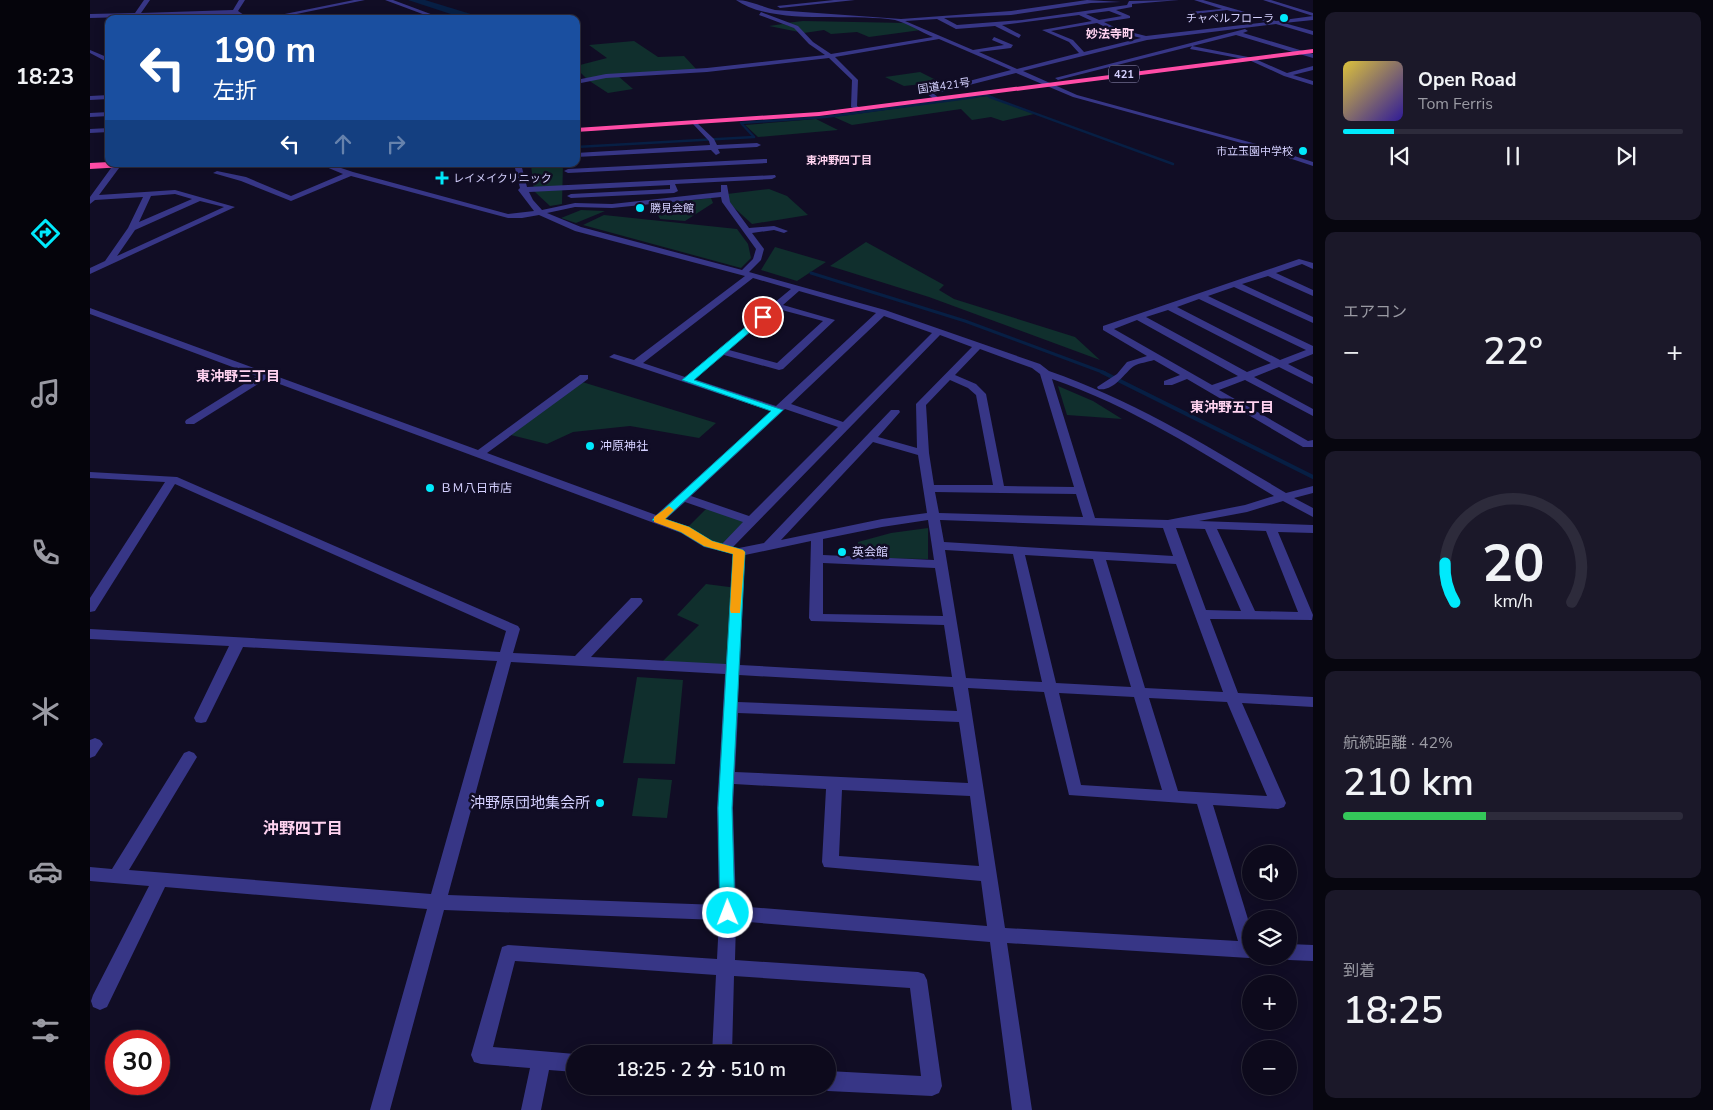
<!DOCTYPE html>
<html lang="ja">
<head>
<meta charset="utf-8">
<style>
  :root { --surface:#0d0a1c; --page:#1b1829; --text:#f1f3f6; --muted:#9a9aa3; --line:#2d2b3b; --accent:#00eafc }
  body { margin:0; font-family:"Nunito Sans","Noto Sans JP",sans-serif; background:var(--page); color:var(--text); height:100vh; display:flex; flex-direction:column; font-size:19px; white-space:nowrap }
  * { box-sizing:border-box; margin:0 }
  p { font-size:16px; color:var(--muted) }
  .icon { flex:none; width:28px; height:28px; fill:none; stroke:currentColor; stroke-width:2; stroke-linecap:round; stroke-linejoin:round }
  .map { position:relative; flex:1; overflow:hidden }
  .drawer { display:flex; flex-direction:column; gap:12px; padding:12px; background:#07060f; width:400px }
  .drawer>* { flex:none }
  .banner { position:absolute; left:15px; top:15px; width:475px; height:152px; border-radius:10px; box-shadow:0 2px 12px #0003,0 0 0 1px var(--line); background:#1a4fa0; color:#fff; overflow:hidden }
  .buttons { position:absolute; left:1152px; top:845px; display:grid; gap:10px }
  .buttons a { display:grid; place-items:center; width:55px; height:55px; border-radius:50%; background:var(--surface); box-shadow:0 2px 12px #0003,0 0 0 1px var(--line); font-size:25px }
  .speed { position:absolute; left:15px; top:1030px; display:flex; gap:10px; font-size:25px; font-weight:700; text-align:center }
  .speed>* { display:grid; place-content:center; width:65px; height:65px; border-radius:50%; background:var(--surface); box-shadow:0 2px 12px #0003,0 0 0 1px var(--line); line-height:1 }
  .speed .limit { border:8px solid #d22; background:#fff; color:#111 }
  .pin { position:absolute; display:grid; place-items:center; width:42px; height:42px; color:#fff; margin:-21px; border:2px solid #fff; border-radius:50%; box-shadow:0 1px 5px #0007 }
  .me { position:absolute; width:55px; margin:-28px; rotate:359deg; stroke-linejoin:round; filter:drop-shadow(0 0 4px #0008) }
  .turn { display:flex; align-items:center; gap:18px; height:105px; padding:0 25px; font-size:22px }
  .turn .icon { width:65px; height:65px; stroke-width:2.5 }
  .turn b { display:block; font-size:35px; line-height:42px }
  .lanes { display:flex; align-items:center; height:48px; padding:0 25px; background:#0003; justify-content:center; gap:25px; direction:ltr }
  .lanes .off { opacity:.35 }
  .big { font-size:38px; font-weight:600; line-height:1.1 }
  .drawer .widget { flex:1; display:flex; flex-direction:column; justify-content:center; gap:8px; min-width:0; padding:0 18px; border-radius:10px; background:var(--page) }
  .drawer .dial { align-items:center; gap:0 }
  .dial svg { height:130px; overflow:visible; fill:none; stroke:var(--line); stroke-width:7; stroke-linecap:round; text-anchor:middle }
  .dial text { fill:var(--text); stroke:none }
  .song { display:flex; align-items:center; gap:15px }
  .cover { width:60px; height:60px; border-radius:8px; background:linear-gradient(135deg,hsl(50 70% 55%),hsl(250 70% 35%)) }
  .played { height:5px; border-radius:2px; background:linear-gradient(90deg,var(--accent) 15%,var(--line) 15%) }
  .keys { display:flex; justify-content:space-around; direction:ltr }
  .heat { display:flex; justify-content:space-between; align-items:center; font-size:28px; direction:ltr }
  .charge { height:8px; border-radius:4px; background:linear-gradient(90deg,#34c759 42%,var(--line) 0) }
  .trip { position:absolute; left:476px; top:1045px; width:270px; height:50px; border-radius:25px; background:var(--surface); box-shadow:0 2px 12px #0003,0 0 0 1px var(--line); font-weight:600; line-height:50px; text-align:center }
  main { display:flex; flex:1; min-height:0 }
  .tabs { display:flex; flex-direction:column; width:90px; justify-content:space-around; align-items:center; background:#05040b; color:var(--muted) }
  .tabs .icon { width:35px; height:35px }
  .tabs .selected { color:var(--accent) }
  .tabs b { font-size:22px; color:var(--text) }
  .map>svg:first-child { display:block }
</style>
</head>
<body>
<main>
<nav class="tabs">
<b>18:23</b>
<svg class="icon selected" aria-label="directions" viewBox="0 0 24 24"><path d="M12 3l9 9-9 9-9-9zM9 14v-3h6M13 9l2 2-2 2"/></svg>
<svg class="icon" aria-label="music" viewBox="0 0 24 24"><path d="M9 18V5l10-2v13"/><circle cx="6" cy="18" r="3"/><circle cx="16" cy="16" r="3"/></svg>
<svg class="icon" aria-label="phone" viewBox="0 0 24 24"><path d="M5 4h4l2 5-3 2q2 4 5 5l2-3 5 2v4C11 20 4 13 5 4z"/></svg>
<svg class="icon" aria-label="climate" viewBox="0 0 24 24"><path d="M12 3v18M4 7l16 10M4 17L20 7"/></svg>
<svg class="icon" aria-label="car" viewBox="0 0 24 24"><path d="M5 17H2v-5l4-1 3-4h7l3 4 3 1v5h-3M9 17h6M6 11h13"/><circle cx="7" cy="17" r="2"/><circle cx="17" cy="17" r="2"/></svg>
<svg class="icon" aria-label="filters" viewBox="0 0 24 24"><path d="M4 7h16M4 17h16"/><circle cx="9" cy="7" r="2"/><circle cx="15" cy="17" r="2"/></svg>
</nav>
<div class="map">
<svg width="1223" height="1110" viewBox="0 0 1223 1110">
  <rect width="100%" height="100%" fill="#110d25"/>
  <g fill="#102f2d">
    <path d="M713 21 816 23 831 30 779 37 767 32 741 34 734 30 714 33 679 26 693 24 700 26 696 23Z"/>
    <path d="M544 41 568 57 594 56 606 69 528 76 543 89 518 93 498 80 486 68V66L517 58 499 45Z"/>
    <path d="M830 72 850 82 814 86 795 77Z"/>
    <path d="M897 96 944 114 913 121 901 117 882 120 871 109 762 125 744 117Z"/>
    <path d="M726 119 748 130 668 137 655 125Z"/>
    <path d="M473 164 472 204 460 206 444 191 441 165Z"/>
    <path d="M679 189 697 196 718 215 662 224 638 202 637 194Z"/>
    <path d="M621 198 623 203 595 221 570 219 563 205Z"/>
    <path d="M491 210 515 211 486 223 471 218Z"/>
    <path d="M514 215 647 229 658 244 661 258 651 268 493 225Z"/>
    <path d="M776 242 854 285 849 290 864 299 985 337 1010 360 839 297 740 266Z"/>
    <path d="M685 247 736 262 707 281 671 270Z"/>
    <path d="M489 381 626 423 609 438 540 426 483 432 457 444 417 434Z"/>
    <path d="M968 386 1003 401 1032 419 977 415Z"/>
    <path d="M619 506 661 521 634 549 595 530Z"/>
    <path d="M838 528V559L770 558 768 542 801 533Z"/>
    <path d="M616 584 647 588 642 670 568 666 609 625 587 615Z"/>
    <path d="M547 677 593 680 585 764 533 763Z"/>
    <path d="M548 778 582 780 577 818 542 816Z"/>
  </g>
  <path fill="#071f44" d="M318 0H335L397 19H376Z"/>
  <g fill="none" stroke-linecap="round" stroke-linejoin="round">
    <path stroke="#071f44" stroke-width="2" d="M876 98 896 95 904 98"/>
    <g stroke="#071f44" stroke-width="2.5">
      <path d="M900 97 1083 164"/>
      <path d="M664 137 651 123 735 117 885 97"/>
      <path d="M486 147 664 137"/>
    </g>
    <path stroke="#071f44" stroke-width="3" d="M721 273 875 321 1015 373"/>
    <path stroke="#071f44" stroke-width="4" d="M1012 372 1223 477"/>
    <g fill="#373686" fill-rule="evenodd">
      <path d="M54 0H60L51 13 143 10 149 0H155L148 11 160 19H154L144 14 0 18V14L45 13Z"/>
      <path d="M264 0H275L182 19H170Z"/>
      <path d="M295 0H303L354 19H346Z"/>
      <path d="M646 0C659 0 673 7 685 10L811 19 921 11 997 0 1031 2 1001 3 921 15 854 18 867 25 932 20 1037 5 1039 1 1089 0 1042 4V7L1026 10 1040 16V18L1014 22 1028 29 1056 36 1178 22 1137 10 1096 15 1098 12 1132 9 1104 0H1113L1186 21 1223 16 1173 0H1181L1223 13V20L1194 23 1223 31V35L1186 24 1057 40 933 71 987 95 1170 145 1223 162V166L1166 147 983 97 926 73 844 94 849 98 844 99 837 94V92L921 70 849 39 745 57 768 80 767 106 773 109 770 111 761 107 762 80 739 58 617 72 516 78 486 84V80L516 74 617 68 735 55 719 44 704 28 669 15 671 12 708 26 723 42 741 54 843 37C831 32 817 23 805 20 761 13 682 26 646 0ZM1019 11 1032 16 1009 20 996 14ZM989 15 1002 21 952 30 979 42 989 53 927 69 889 52 921 48 923 45 904 37 902 40 914 45 883 50 815 21 847 19 866 29 905 26 929 38 931 35 912 25ZM1007 23 1024 31 1051 38 994 52 983 40 961 31Z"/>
      <path d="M744 0H765L690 8 687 6Z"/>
      <path d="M1155 29 1158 31 1153 33 1223 54V58L1146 35 968 80 965 78Z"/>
      <path d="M1102 46 1163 58 1197 73 1223 66V70L1203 75 1223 81V85L1194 76 1159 60 1100 49Z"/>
      <path d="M0 50 19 58V63L0 53Z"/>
      <path d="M19 95V99L0 100V96Z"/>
      <path d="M19 112V116L0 117V113Z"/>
      <path d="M606 122 624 139 627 145 667 143 671 145 667 147 628 149 630 153 626 155 621 150 486 157V153L620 145 619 141 603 124Z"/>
      <path d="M19 128V132L0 133V129Z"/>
      <path d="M674 159H677V163L478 173 474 171 478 169Z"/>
      <path d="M24 164H32L9 195 85 190 145 207 0 274V268L15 261 38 228 53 197 5 200 0 204V197ZM85 194 102 199 49 222 61 196ZM110 201 134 207 27 256 45 230Z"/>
      <path d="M229 164H239L263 172 418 214 444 211 428 190 430 188 424 164H431L437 187 685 175 686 177 682 179 585 184 588 191 584 193 481 198 477 196 481 194 580 189V185L439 192 443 200 452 210 485 203 522 204 631 192V185H637L640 202 659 228 684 226 698 231 694 233 684 230 662 233 674 249 671 260 659 272 795 310 950 364 959 371C1043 400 1119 447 1196 493L1223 486V493L1204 498 1223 508V517L1193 501 1157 512 1109 521 1223 525V533L1188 532 1223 615 1222 620 1120 619 1148 693 1223 697V707L1152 703 1196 803 1194 807 1188 809 1123 805 1161 929V956H1166L1159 958 917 943 942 1110H922L900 942 646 921 645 960 828 972 834 974 837 980 852 1086 849 1093 842 1096 738 1091 730 1086H738V1071L831 1076 820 988 644 976 642 1054H622L626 975 425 961 403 1047 485 1054V1072L459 1070 451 1110H431L440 1068 391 1064 384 1062 381 1055 412 947 418 945 627 959 629 920 354 910 300 1110H280L337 909 75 887 17 1007 10 1010 3 1007 1 1001 3 995 59 886 0 881V867L22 869 94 753 99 751 104 753 107 757 39 870 341 894 407 661 153 647 118 718 116 722 111 723 106 722 104 718 139 646 0 639V629L410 652 416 631 85 484 5 611 0 612V598L75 482 0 478V472L87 477 428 626 430 629 423 653 485 656 541 598H551L553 601 551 604 501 657 636 664 643 554 614 547 591 533 176 379 104 424H96L95 422 96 420 167 376 0 314V308L388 450 490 375H498V379L397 453 566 515 681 411 519 357 524 354 544 360 655 276 485 231 449 215 432 218H418L261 176 201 201 151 181 123 173 127 171 156 177 201 196 253 174ZM631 197 632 202 666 249 663 259 652 270 491 227 457 213 485 207 522 208ZM663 278 701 289 595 377 553 363ZM709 291 786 313 686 406 604 379 634 355 689 370 693 369 745 320 693 305ZM688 309 733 321 687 363 639 350ZM794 316 842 333 753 422 701 404ZM850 335 882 347 826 404 827 448 788 437 810 412 809 410H801L674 543 649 548 643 547ZM890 349 942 368 950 374 984 487 914 486 896 394 886 384 865 375ZM962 379C1041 406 1113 453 1184 496L1155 505 1078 520 1005 518ZM860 380 878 388 886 395 903 485H844L839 453 836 405ZM695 409 748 427 659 516 601 496ZM783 442 828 455 837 513 792 519 691 540ZM845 492 986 494 993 517 849 513ZM595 502 653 522 632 544 622 541 599 527 576 519ZM838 520 844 560 733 555V539L792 527ZM850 520 1073 528 1083 556 854 542ZM1086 528 1115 529 1151 611 1116 610ZM1127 529 1176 531 1208 612 1165 611ZM721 541 719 618 721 621 854 625 862 677 650 665 655 555ZM855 550 923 554 952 682 876 678ZM935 555 1003 559 1041 687 966 683ZM1016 560 1086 564 1133 692 1055 688ZM733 563 845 568 853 616 733 614ZM421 662 635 674 627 808 629 905 358 895ZM649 675 863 687 867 711 648 702ZM878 688 954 692 979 795 1107 804 1148 941 915 928ZM969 693 1044 697 1072 790 991 785ZM1059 698 1137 702 1177 796 1088 791ZM648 713 869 722 878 783 645 772ZM644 784 736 789 732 862 734 867 891 881 897 926 646 906 643 808ZM752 790 880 796 889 866 749 856Z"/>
      <path d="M1209 259 1223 263V269L1212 264 1186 273 1223 290V296L1178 276 1152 284 1223 317V323L1144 287 1118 296 1223 346V354L1198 364 1223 377V384L1189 367 1164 377 1223 409V416L1155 380 1129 390 1218 441 1223 440V447H1213L1097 379 1082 385H1074V381L1090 375 1064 360C1058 362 1049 363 1044 366 1034 373 1024 392 1008 389L1007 387 1027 374 1037 362 1057 356 1013 330V326ZM1109 299 1216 350 1190 360 1087 307ZM1078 310 1181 363 1157 372 1056 317ZM1047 320 1148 376 1122 385 1024 329Z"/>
      <path d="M5 738 10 740 13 744 5 756 0 758V740Z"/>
      <path d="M1199 944 1223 945V961L1199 960 1193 958 1199 956Z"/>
    </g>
    <g fill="#ff4ca7" fill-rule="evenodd">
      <path d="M1223 49V53L729 116 486 132V128L729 112Z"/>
      <path d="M19 162 38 164 34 167 0 169V163Z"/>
    </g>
  </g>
  <path fill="#00eafc" stroke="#0098a4" d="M670 315 677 317 604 380 693 410 575 519 599 527 622 541 653 550 655 552 642 808 645 913 643 918 638 920 632 918 630 913 628 808 643 554 614 546 591 532 562 520 681 411 592 380Z"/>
  <path fill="#f59e0b" d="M579 506 584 510 575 519 599 527 622 541 653 550 655 552 650 613H641L640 610 643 554 614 546 591 532 564 522V517Z"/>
  <g fill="#00eafc" stroke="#110d25" stroke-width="2">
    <circle cx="1194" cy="18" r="5"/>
    <circle cx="1213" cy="151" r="5"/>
    <path d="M349.5 170.5h5v5h5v5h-5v5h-5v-5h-5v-5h5z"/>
    <circle cx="550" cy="208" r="5"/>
    <circle cx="500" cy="446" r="5"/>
    <circle cx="340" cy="488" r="5"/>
    <circle cx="752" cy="552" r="5"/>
    <circle cx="510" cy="803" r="5"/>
  </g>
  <g text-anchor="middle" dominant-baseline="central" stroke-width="5" stroke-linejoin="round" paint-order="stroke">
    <g font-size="11" fill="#d5d1ff" stroke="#110d25" text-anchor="end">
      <text x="1184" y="18">チャペルフローラ</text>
      <text x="1203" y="151">市立玉園中学校</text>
      <text x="363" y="178" text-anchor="start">レイメイクリニック</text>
      <text x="560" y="208" text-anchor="start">勝見会館</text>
    </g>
    <rect fill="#110d25" stroke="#9a96be" stroke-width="1" x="1019" y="65.5" width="30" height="17" rx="4"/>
    <g font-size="11" font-weight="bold" fill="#d5d1ff">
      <text x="1034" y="74">421</text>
    </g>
    <g font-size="11" fill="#d5d1ff" stroke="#110d25">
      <text transform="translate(854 86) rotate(-8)">国道421号</text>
    </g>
    <g font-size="11" font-weight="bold" fill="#ffd3f0" stroke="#110d25">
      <text x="749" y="160">東沖野四丁目</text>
    </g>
    <g font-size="12" font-weight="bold" fill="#ffd3f0" stroke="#110d25">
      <text x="1020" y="34">妙法寺町</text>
    </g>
    <g font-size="12" fill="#d5d1ff" stroke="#110d25" text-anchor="start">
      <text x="510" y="446">冲原神社</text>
      <text x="350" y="488">ＢＭ八日市店</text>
      <text x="762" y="552">英会館</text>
    </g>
    <g font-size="14" font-weight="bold" fill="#ffd3f0" stroke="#110d25">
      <text x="148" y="376">東沖野三丁目</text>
      <text x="1142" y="407">東沖野五丁目</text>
    </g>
    <g font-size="15" fill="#d5d1ff" stroke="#110d25" text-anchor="end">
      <text x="500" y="803">沖野原団地集会所</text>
    </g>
    <g font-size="16" font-weight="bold" fill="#ffd3f0" stroke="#110d25">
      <text x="213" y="829">沖野四丁目</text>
    </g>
  </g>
</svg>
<div class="buttons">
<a><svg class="icon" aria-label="sound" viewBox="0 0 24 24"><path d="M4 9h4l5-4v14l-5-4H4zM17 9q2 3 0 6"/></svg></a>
<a><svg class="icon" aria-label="layers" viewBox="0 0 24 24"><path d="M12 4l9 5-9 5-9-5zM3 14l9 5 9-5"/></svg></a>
<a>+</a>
<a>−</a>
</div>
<div class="speed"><div class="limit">30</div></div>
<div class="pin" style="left:673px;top:317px;background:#d93025"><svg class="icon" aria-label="arrive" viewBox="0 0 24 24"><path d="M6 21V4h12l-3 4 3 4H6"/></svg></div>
<svg class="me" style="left:638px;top:913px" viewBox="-20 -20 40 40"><circle r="17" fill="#00eafc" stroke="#fff" stroke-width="3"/><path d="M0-11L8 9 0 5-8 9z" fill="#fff"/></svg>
<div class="trip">18:25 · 2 分 · 510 m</div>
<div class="banner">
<div class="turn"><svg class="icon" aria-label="left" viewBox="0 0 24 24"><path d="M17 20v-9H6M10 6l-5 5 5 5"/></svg><div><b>190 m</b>左折</div></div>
<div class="lanes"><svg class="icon" aria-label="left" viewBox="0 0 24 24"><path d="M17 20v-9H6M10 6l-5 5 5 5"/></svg><svg class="icon off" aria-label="ahead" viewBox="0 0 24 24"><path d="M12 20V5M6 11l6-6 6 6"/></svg><svg class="icon off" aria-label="right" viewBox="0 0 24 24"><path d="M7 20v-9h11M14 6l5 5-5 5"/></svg></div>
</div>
</div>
<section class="drawer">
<div class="widget">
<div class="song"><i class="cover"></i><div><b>Open Road</b><p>Tom Ferris</p></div></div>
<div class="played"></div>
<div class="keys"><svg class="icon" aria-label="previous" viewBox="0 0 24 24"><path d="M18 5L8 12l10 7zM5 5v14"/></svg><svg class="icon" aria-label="pause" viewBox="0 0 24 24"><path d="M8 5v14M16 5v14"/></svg><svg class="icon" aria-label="next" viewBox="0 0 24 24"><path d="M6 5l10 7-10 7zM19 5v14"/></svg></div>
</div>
<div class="widget"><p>エアコン</p>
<div class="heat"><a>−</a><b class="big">22°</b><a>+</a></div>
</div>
<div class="widget dial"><svg viewBox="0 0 100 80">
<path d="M14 69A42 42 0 1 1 86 69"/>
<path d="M14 69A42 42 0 0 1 8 45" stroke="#00eafc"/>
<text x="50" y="56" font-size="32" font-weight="700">20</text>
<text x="50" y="72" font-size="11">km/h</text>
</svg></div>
<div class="widget"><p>航続距離 · 42%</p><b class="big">210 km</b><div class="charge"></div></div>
<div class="widget"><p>到着</p><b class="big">18:25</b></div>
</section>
</main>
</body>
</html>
